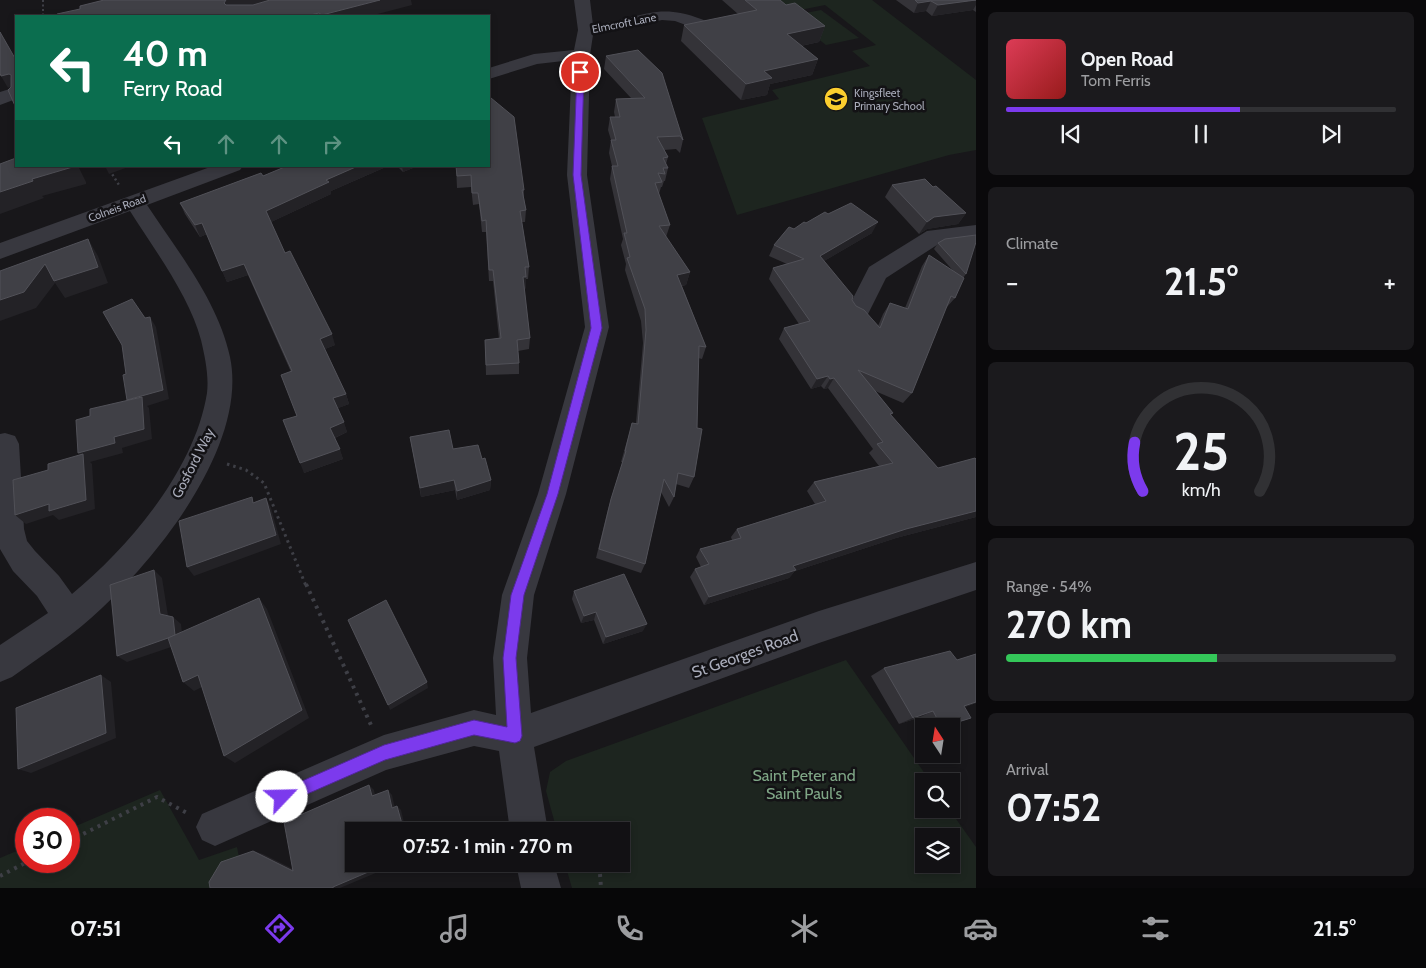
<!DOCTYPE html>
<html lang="en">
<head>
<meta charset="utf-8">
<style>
  :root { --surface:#121114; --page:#1b1a1d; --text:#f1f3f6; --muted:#9c9da0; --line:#313134; --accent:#7c3aed }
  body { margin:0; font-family:Cabin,sans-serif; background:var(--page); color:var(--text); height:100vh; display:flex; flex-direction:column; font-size:19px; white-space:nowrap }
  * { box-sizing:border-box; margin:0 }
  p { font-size:16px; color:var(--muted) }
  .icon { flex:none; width:28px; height:28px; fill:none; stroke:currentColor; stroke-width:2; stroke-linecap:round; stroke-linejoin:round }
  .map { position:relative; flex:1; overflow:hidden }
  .side { display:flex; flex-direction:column; gap:12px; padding:12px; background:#0a090b; width:450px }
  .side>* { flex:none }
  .hud { position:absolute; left:15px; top:15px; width:475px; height:152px; border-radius:0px; box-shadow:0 2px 8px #0003,0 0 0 1px var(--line); background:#0b6e4f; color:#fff; overflow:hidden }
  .needle { width:32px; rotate:348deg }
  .buttons { position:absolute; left:915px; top:718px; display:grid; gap:10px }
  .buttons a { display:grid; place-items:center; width:45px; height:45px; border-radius:0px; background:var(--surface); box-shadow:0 2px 8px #0003,0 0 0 1px var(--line); font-size:25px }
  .speed { position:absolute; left:15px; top:808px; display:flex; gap:10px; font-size:25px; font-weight:700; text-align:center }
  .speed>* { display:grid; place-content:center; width:65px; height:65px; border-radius:50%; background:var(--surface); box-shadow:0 2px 8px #0003,0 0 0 1px var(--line); line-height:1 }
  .speed .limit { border:8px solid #d22; background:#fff; color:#111 }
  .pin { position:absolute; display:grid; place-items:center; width:42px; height:42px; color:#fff; margin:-21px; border:2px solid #fff; border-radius:50%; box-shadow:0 1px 5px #0007 }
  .me { position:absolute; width:55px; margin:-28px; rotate:66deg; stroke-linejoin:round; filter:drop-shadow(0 0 4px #0008) }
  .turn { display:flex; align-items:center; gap:18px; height:105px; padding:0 25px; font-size:22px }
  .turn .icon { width:65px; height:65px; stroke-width:2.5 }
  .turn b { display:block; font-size:35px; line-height:42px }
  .lanes { display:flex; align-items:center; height:48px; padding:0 25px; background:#0003; justify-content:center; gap:25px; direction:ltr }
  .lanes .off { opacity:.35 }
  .big { font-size:38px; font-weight:700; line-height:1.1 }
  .side .tile { flex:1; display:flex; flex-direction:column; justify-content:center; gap:8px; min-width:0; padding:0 18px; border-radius:8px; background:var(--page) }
  .side .dial { align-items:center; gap:0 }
  .dial svg { height:130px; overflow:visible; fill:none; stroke:var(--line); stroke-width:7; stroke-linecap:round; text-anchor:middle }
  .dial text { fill:var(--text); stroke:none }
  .song { display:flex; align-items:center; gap:15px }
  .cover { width:60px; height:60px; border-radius:8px; background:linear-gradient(135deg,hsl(350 70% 55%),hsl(0 70% 35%)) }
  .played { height:5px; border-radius:2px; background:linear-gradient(90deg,var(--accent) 60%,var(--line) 60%) }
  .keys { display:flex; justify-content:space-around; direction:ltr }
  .heat { display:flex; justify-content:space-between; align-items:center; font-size:28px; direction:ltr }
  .charge { height:8px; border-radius:4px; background:linear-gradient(90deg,#34c759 54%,var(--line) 0) }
  .trip { position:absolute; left:345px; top:822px; width:285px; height:50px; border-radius:0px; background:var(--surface); box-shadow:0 2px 8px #0003,0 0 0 1px var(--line); font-weight:700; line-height:50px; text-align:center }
  .tab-bar { display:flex; height:80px; justify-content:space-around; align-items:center; background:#070708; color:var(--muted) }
  .tab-bar .icon { width:35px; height:35px }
  .tab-bar .selected { color:var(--accent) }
  .tab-bar b { font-size:22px; color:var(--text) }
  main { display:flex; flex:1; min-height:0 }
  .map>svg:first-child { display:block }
</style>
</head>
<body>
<main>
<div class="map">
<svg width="976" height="888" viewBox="0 0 976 888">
  <rect width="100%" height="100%" fill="#18171a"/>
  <g fill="#1d251f" fill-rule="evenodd">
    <path d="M771 0H872L976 80V150L949 155 737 215 702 118 779 99 772 90 870 66 852 51 876 45 825 5 785 13Z"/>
    <path d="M821 10 859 38 826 45 789 16Z"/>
    <path d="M846 660 930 781H924V809H949L976 847V888H572L565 864H621V831H557L546 791 550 772 566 761ZM924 836H951V864H924Z"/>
    <path d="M160 790 199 860 237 847 245 888H0V858L26 847V861H69V829Z"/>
  </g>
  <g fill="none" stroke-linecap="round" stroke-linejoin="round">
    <path stroke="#3e3f46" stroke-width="2" stroke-dasharray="2 2.5" stroke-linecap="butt" d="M43 0V16"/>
    <path stroke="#3e3f46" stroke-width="2.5" stroke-dasharray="2 3" stroke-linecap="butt" d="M107 166 119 185"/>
    <path stroke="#3e3f46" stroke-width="3" stroke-dasharray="2.5 4" stroke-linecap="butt" d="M227 464 246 470 264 483 306 586"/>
    <g stroke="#3e3f46" stroke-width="4" stroke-dasharray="3 5" stroke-linecap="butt">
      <path d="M306 584 371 725"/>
      <path d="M69 841 157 797 187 813"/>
      <path d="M600 874 601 888"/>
      <path d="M0 876 29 861"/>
    </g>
    <g fill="#38383f" fill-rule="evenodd">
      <path d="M574 0H590L593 25C637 20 656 1 701 19 708 22 714 24 718 29L716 32 710 34 675 21 662 20 593 35 590 55 587 175 609 327 566 494 534 595 527 658 531 713 819 611 976 562V590L819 643 534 747 548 831H510L499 751 474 746 386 770 215 846 202 840 196 827 202 814 384 735 474 710 496 715 493 658 502 595 538 494 585 327 567 175 572 60 537 64 489 79V68L534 54 574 50 578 30Z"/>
      <path d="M16 87V99L0 105V92Z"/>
      <path d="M213 166H243L240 170 147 205C178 252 218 301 230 357 248 443 161 553 102 608 75 634 43 655 12 677L0 682V645L48 613 37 596 13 571 0 549V434L5 433 15 436 19 444 24 529 27 541 35 551 59 576 72 594C130 546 195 469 207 393 209 376 205 357 201 340 190 297 154 249 130 211L0 259V243Z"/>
      <path d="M976 225V239L940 243 886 278 867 316 859 319 851 316 847 310 869 267 927 231Z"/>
      <path d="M516 864H554L561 888H521Z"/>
    </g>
  </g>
  <g fill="#343338">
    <path d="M722 0H780L786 5 825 26 819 42 801 46 818 59 812 75 770 84 767 95 741 100 681 41 684 25 738 14Z"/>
    <path d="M896 0H976V12L973 10 932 16 926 11 914 13Z"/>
    <path d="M606 56 683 140 680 153 676 149 664 150 668 157 666 164 668 168 665 181H664L662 187H661L659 194 670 225 666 237 690 272 686 285 682 286 706 347 702 359 698 358 694 477 689 488 676 484 674 497 669 507 661 492 645 564 641 573 596 558 608 509 623 462H621L629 434 636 423 643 343 641 321 625 270 626 264 621 245 623 239 610 179 612 166 609 153 611 140 608 130 610 117H615L614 112 616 99 631 98 604 69Z"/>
    <path d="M287 166H388L331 191V194L271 222 285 253 335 345 325 349 346 394 349 404 338 408 347 432 335 438 343 459 304 473 291 372 248 275 227 282 207 234 200 237 185 214 180 203 263 176Z"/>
    <path d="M397 166H418L403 172Z"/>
    <path d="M456 166 524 190V198L526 210 525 222H522L529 267 528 279H526V288L524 289 530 338 529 349 518 351 519 363V374L486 375 485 340 499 339 493 281H489L486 232H482L479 204 473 205 471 187 457 188Z"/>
    <path d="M892 185 933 187 966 213 958 224 927 229 919 234 885 197Z"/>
    <path d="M828 214 872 233 824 261 856 306 878 326 883 314 890 303 905 308 922 266 929 255 955 273 934 249 938 243 966 274 963 278 955 298 946 308 912 393 903 403 875 391 893 413 891 415 938 468 976 459V517L896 538 795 571 789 578 704 605 690 577 695 569 701 567 696 557 700 549 732 540 731 537 737 529 815 504 807 491 814 482 879 466 869 453 873 449 828 388 824 389 821 386 811 389 779 339 784 328 799 324 769 279 773 268 787 264 769 256 774 245 794 229 806 223Z"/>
    <path d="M410 437 453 449 482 459 491 480 490 490 457 500 455 490 421 497Z"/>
    <path d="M574 591 643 631 603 644 594 620 581 623 572 599Z"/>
    <path d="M976 654V703L965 707 955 724 949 726H924V728L918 718 899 724 871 676 884 668 957 660Z"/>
  </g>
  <g fill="#232226">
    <path d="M226 0H274L232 11 224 3Z"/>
    <path d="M380 0H411L412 5 370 16H322V15Z"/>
    <path d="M976 0V5L973 10 932 16 938 5Z"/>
    <path d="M931 1 926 11 914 13 918 3Z"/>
    <path d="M319 13 320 16H306Z"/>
    <path d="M825 26 819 42 781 50 787 34Z"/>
    <path d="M818 59 812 75 770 84 767 95 741 100 746 84 764 71Z"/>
    <path d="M9 74 15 85 8 88 1 76Z"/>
    <path d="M76 166H78L86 182V184L42 196 44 198 0 214V192L32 179Z"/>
    <path d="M105 166H131L109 174Z"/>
    <path d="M358 166H388L331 191V194L269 223 266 211 326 180Z"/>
    <path d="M402 166H418L403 172Z"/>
    <path d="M966 213 958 224 927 229 919 234 927 222 934 217Z"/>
    <path d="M878 222 872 233 814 267 820 256Z"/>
    <path d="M202 223 207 234 200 237 195 225Z"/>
    <path d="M88 239 98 256 108 283 65 298 55 283 36 308 0 321V300L45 264Z"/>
    <path d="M244 264 248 275 227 282 222 271Z"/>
    <path d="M690 272 686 285 674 287 677 275Z"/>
    <path d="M523 277H526V288L522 289Z"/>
    <path d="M150 317 156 327 169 399 147 406 149 408 152 439 122 448 123 453 90 462 92 464 95 509 59 520 53 515 26 524 15 515 83 458 78 453 114 437 127 400Z"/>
    <path d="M332 334 335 345 323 350 320 339Z"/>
    <path d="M828 376 821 386 811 389 817 379Z"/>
    <path d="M834 378 828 388 824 389 830 379Z"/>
    <path d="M346 394 349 404 336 409 333 398Z"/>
    <path d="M344 422 347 432 334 438 330 428Z"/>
    <path d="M340 449 343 459 304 473 300 463Z"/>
    <path d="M454 480 455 490 421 497 420 488Z"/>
    <path d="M491 480 490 490 457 500V491Z"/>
    <path d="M266 498 271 508 281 544 194 576 187 567Z"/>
    <path d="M976 511V517L896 538 795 571 789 578 704 605 709 597 793 566 906 529Z"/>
    <path d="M154 570 162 578 169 622 160 614Z"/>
    <path d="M259 598 267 609 309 718 235 763 224 756Z"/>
    <path d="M596 612 594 620 581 623 584 616Z"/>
    <path d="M173 617 181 624 183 643 127 662 117 656Z"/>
    <path d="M647 624 643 631 603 644 606 637Z"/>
    <path d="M101 675 111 682 116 738 31 773 18 769Z"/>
    <path d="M198 675 208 684 194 691 183 682Z"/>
    <path d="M427 682 428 688 390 710 388 705Z"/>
    <path d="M976 702V703L948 713 964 706Z"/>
    <path d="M933 711 918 718 899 724 913 718Z"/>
    <path d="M971 718 949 726H945Z"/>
    <path d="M369 785 374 790 376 801 372 796Z"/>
    <path d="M388 790 392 795 396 813 392 808Z"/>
    <path d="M397 806 401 810 406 831H404Z"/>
    <path d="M253 851 263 854 301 873 293 871Z"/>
    <path d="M387 864H397L340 888H333V887Z"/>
  </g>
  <g fill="#404046" stroke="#515158">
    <path d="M104 0H226L224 3 226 5H253L270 0H380L322 15 319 13 306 16H57V14L80 9V6Z"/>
    <path d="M745 0H780L786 5 795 3 825 26 787 34 818 59 764 71 772 78 746 84 684 25 757 10Z"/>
    <path d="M915 0H976L938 5 931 1 918 3Z"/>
    <path d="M0 32 16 60V108L8 90 11 87V75L9 74 1 76 0 73Z"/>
    <path d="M638 50 662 73 683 140 680 136 657 137 668 157 663 158 668 168H663L665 174 658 173 662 182 655 183 670 225 659 226 690 272 677 275 706 347 699 346 697 428 702 429 694 477 678 473 674 497 664 479 645 564 599 549 611 499 626 451H625L632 423 638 424 646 330 645 309 627 258 630 257 624 233H627L612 166H618L611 140H616L610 117H620L616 99 645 98 606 56Z"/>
    <path d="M491 98 514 117 524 190H522L526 210 520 211 529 267H525L526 277H523L530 338 517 340 519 363 486 365 485 340 501 338 493 270H489L486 220 482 221 478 193H472L471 175 457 176 456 166H489V99Z"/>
    <path d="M16 158V166H76L32 179 33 181 0 192V164Z"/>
    <path d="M287 166H358L326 180 329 182 266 211 285 253 290 251 332 334 320 339 346 394 333 398 344 422 330 428 340 449 300 463 283 420 297 416 281 375 292 371 244 264 222 271 202 223 195 225 180 203 261 173 263 176Z"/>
    <path d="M925 179 933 187 936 186 966 213 934 217 927 222 892 185Z"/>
    <path d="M851 203 878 222 820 256 853 296 852 300 856 306 864 310 880 328 890 303 908 309 929 255 964 278 955 298 951 296 912 393 858 370 893 413 890 414 938 468 975 458 976 459V511L906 529 793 566 796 570 709 597 695 569 709 564 700 549 741 538 737 529 826 501 814 482 893 463 877 444 883 442 834 378 830 379 828 376 817 379 784 328 810 321 773 268 804 259 774 245 789 227 794 229 804 222 806 223 825 212 828 214Z"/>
    <path d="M976 235V242L966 274 938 243 945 239Z"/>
    <path d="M88 239 98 267 54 281 45 264 24 292 0 300V271Z"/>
    <path d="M132 299 145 318 150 317 163 390 127 400 123 375 126 374 122 345 103 312Z"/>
    <path d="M142 397 144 429 114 437 115 443 78 453 76 420 90 416V409Z"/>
    <path d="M449 430 453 449 478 445 482 459 485 458 491 480 457 491 454 480 420 488 410 437Z"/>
    <path d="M83 454 86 500 49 511V504L15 515 13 480 48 470V464Z"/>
    <path d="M252 497 253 503 266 498 276 535 187 567 179 521Z"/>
    <path d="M154 570 160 614 173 617 175 635 168 638 117 656 110 585Z"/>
    <path d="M624 574 647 624 606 637 596 612 584 616 574 591Z"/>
    <path d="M259 598 302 710 224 756 198 675 183 682 168 638Z"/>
    <path d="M386 600 427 682 388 705 348 620Z"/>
    <path d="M950 651 957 660 976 654V702L964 706 971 718 945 726H941L933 711 913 718 884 668Z"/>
    <path d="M101 675 106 733 18 769 16 708Z"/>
    <path d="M369 785 372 796 388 790 392 808 397 806 404 831H354V864H387L333 887V888H210L209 882 221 862 253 851 293 871 284 822Z"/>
  </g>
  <path fill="#7c3aed" stroke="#51269a" d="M580 70 584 72 581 175 602 328 558 494 524 595 516 658 522 736 520 741 515 743 474 735 385 760 282 805 277 803 275 797 277 792 384 745 474 720 507 727 503 658 511 595 547 494 591 328 573 175 577 72Z"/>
  <defs>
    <g id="school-disc" transform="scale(1.25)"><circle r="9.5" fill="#fbce2e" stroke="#131215"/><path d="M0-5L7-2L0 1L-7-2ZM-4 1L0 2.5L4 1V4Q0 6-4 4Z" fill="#111"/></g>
  </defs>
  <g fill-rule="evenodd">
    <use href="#school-disc" x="836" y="99"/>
  </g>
  <g text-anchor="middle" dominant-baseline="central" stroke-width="5" stroke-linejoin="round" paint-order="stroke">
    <g font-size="11" fill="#a9acba" stroke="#131215">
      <text transform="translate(624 23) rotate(-11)">Elmcroft Lane</text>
      <text transform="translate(117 208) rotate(-20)">Colneis Road</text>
    </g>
    <g font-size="11" fill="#a9acba" stroke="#131215" text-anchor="start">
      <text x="854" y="93">Kingsfleet<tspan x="854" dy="13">Primary School</tspan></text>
    </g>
    <g font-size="14" fill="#a9acba" stroke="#131215">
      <text transform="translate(193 463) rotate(-63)">Gosford Way</text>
    </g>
    <g font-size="16" fill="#a9acba" stroke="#131215">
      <text transform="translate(745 654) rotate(-20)">St Georges Road</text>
    </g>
    <g font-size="16" fill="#7fa686" stroke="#131215">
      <text x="804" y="775">Saint Peter and<tspan x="804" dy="18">Saint Paul's</tspan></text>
    </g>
  </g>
</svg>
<div class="buttons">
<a><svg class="needle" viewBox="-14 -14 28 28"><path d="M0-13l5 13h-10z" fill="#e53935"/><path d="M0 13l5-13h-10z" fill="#9c9da0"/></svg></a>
<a><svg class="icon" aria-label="search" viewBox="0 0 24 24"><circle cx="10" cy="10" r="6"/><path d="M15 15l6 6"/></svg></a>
<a><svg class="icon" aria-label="layers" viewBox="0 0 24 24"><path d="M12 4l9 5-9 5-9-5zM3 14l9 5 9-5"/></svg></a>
</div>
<div class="speed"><div class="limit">30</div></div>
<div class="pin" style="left:580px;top:72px;background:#d93025"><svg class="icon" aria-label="arrive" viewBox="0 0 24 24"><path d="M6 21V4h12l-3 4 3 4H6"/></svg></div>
<svg class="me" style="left:282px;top:797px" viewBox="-20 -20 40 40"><circle r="19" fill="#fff"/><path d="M0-13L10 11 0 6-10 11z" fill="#7c3aed"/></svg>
<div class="trip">07:52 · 1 min · 270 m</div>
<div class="hud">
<div class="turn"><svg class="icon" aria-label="left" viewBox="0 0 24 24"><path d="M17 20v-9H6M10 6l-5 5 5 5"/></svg><div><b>40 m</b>Ferry Road</div></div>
<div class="lanes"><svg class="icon" aria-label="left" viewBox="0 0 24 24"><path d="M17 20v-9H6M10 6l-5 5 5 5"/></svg><svg class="icon off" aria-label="ahead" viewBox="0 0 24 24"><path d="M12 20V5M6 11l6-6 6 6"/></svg><svg class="icon off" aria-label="ahead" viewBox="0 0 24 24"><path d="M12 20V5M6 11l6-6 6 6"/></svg><svg class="icon off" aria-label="right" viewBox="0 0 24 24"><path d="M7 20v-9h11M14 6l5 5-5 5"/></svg></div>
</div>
</div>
<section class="side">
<div class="tile">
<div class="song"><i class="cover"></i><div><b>Open Road</b><p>Tom Ferris</p></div></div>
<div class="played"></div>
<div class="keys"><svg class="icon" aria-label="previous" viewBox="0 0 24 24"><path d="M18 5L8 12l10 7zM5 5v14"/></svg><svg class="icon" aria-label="pause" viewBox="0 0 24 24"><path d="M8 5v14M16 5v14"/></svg><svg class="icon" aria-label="next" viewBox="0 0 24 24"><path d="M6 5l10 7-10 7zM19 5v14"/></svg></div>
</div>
<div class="tile"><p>Climate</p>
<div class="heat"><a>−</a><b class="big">21.5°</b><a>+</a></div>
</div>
<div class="tile dial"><svg viewBox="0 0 100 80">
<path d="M14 69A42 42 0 1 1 86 69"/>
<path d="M14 69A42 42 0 0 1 9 39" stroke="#7c3aed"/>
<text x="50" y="56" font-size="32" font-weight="700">25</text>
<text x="50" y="72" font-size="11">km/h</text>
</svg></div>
<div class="tile"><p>Range · 54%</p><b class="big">270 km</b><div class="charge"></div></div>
<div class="tile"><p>Arrival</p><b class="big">07:52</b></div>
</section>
</main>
<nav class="tab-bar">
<b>07:51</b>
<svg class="icon selected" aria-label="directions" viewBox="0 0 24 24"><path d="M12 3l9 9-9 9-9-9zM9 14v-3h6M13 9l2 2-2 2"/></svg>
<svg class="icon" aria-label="music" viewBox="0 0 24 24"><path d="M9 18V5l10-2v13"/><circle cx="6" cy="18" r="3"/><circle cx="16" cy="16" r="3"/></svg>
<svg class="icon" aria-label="phone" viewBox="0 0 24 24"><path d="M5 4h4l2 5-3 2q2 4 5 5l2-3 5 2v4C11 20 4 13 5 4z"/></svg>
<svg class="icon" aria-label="climate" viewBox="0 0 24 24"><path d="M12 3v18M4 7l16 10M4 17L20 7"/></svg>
<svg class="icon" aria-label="car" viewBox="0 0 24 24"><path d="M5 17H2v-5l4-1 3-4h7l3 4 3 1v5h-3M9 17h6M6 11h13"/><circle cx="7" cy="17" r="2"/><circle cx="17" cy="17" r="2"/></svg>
<svg class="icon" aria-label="filters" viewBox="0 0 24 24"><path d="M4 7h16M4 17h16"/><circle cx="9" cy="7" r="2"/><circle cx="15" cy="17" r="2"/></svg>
<b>21.5°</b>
</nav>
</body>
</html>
